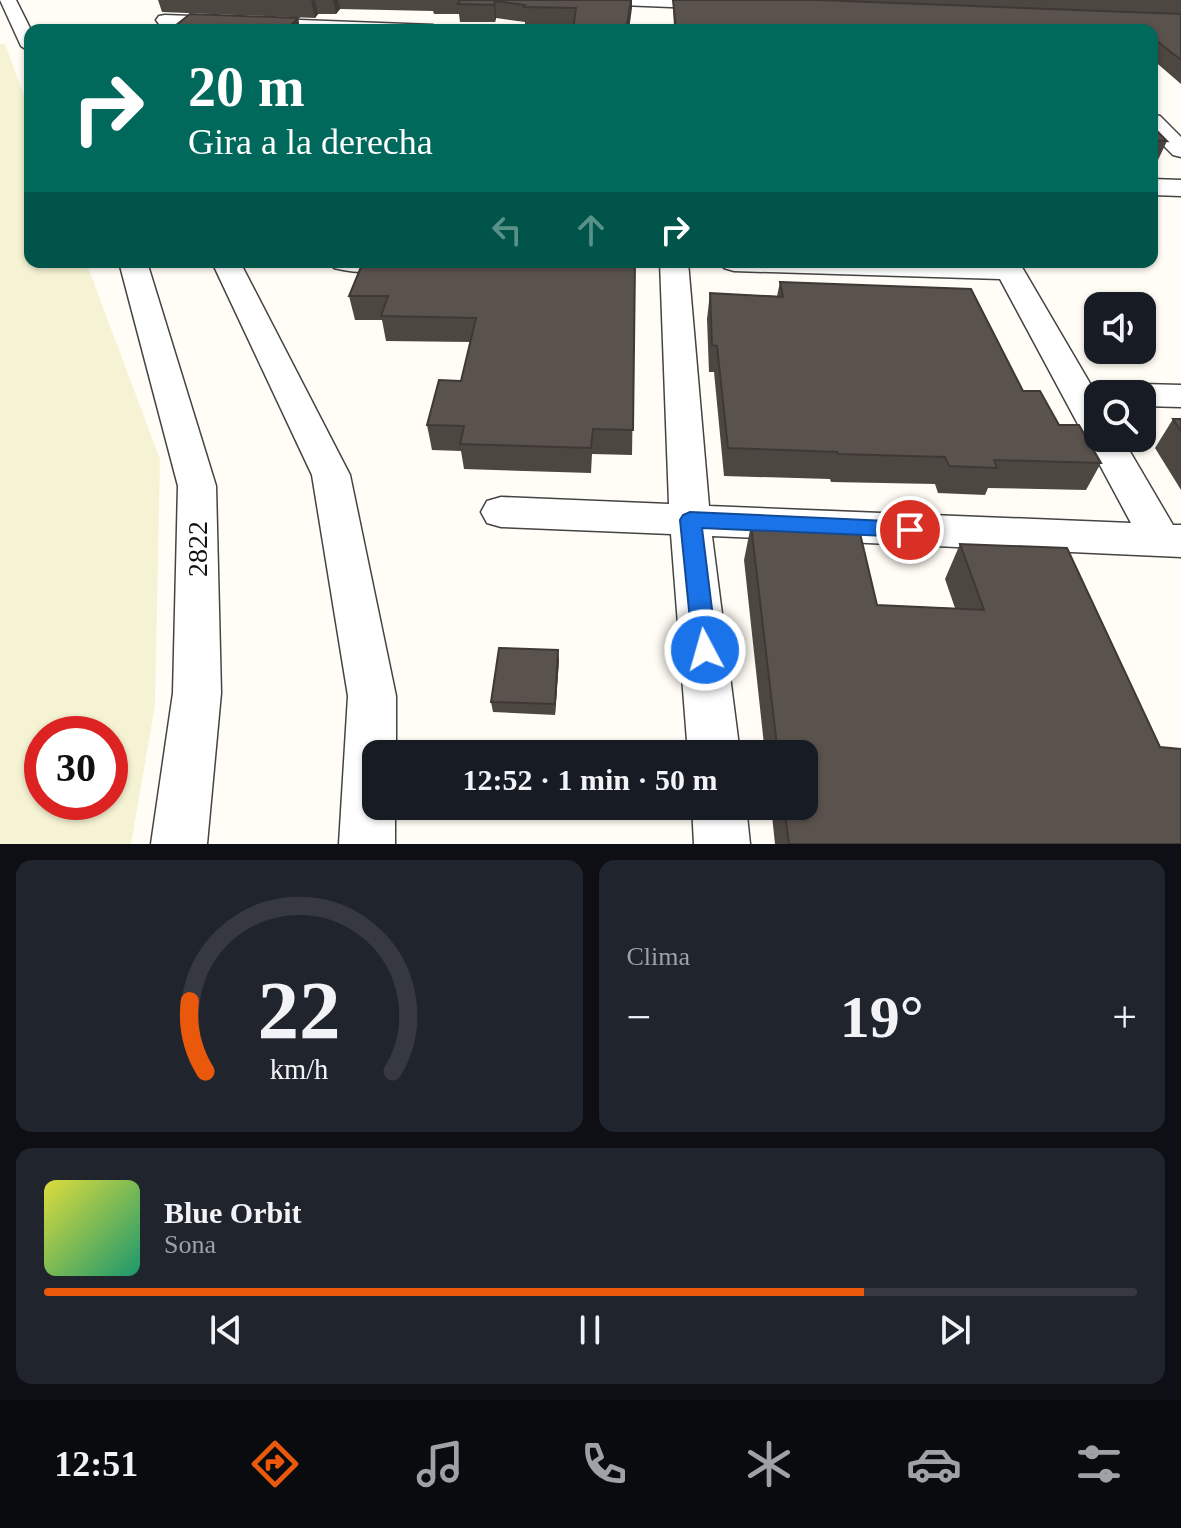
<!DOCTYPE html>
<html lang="es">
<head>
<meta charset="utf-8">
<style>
  :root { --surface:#171b24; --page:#20242c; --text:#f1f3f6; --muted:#9ea1a6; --line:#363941; --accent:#ea580c }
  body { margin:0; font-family:Georgia,serif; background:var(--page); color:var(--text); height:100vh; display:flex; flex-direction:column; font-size:30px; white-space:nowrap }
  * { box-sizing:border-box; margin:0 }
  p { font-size:26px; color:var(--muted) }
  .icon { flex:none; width:44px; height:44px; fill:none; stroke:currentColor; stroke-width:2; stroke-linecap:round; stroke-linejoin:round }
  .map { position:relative; height:844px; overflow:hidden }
  .details { display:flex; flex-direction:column; gap:16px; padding:16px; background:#0d0f14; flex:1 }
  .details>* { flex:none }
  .top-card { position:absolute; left:24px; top:24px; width:1134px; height:244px; border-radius:16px; box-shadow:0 2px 6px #0004; background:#00695c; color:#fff; overflow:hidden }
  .buttons { position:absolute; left:1084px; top:292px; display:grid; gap:16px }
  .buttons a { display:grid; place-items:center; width:72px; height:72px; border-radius:16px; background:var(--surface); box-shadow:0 2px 6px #0004; font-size:40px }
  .speed { position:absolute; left:24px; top:716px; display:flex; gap:16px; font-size:40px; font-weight:700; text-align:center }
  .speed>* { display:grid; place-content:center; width:104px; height:104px; border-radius:50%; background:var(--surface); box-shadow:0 2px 6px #0004; line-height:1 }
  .speed .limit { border:12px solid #d22; background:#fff; color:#111 }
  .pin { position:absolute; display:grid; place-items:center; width:68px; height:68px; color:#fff; margin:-34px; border:4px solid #fff; border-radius:50%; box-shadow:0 2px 8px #0007 }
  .me { position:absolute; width:88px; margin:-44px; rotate:354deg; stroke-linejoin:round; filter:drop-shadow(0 0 6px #0008) }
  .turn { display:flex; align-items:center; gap:28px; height:168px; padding:0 32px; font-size:36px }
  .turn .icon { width:104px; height:104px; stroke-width:2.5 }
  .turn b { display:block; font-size:56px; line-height:68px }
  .lanes { display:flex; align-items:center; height:76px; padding:0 32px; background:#0003; justify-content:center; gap:40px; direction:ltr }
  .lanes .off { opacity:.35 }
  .big { font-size:60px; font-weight:600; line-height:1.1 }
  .details .card { flex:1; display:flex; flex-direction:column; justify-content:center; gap:12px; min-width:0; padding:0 28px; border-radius:16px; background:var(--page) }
  .details .dial { align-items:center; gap:0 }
  .dial svg { height:208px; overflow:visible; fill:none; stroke:var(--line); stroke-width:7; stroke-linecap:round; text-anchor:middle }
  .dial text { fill:var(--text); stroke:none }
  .song { display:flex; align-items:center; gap:24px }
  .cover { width:96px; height:96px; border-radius:12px; background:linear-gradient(135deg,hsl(60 70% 55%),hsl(160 70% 35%)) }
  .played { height:8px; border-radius:4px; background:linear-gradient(90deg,var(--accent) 75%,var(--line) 75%) }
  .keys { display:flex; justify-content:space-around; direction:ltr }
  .heat { display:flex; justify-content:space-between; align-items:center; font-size:44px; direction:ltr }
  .details .tiles { flex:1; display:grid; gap:16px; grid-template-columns:1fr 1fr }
  .card:last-child { grid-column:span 2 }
  .trip { position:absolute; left:362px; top:740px; width:456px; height:80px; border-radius:16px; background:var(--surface); box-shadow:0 2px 6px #0004; font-weight:600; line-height:80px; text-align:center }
  .tabs { display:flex; height:128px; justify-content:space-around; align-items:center; background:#090b0e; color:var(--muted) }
  .tabs .icon { width:56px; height:56px }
  .tabs .selected { color:var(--accent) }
  .tabs b { font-size:36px; color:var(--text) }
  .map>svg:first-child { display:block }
</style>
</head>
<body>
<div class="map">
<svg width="1181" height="844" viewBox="0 0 1181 844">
  <rect width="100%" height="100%" fill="#fffdf5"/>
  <path fill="#f6f3d4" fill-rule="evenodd" d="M0 44H5L30 111V262H86L160 459 155 705 131 844H0ZM42 734H110V802H42Z"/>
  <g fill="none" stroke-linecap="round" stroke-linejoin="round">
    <g stroke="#444" stroke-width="3">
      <g id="minor">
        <path d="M0 0H16L31 30 30 52 21 46Z"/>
        <path d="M613 0H724L728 4 720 9 621 5Z"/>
        <path d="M165 15 433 25 442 30H290L159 24 156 20 159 16Z"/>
        <path d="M1152 114 1160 116 1181 137V157L1173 155 1152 134Z"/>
        <path d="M1152 179 1181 180V196L1152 195Z"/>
        <path d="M119 262H147L216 486 221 693 207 844H151L173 693 178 486Z"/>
        <path d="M212 262H240L350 475 396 696V754H376V806H395V844H339L348 696 312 475Z"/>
        <path d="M330 262H417L413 268C390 274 357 274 334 268Z"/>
        <path d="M660 262H688L709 506 1131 523 1000 279 734 271 724 268 720 262H1019L1098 397V438H1122L1173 525H1181V557L712 536 740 754H688L671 534 501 527 487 523 481 512 487 501 501 497 669 504Z"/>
        <path d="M1142 384 1181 385V407L1142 406V394H1125L1130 387Z"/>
        <path d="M692 806H746L750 844H694Z"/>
      </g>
    </g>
    <use href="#minor" fill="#fff" fill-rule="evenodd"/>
  </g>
  <g fill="#4d4742">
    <path d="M158 0H632V8L574 26 525 25V22L496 18 495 22H460L459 14H434L433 11 340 9 336 14H318L315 18 162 12Z"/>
    <path d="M673 0H1181V84L1152 59V30H674Z"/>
    <path d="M298 18 300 30H170Z"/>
    <path d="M1152 126 1167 141 1158 160H1152Z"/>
    <path d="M635 262 632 455 592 454 591 473 464 469 461 451 432 450 427 425 461 381 470 342 386 341 382 320H355L349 296Z"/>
    <path d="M780 282 1023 391 1101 463 1086 490 988 488 985 495 938 493 935 484 831 482 830 479 724 476 714 372H709L707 319 710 293 777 296Z"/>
    <path d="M1173 419H1181V490L1155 448Z"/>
    <path d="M751 525 877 605 955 608 945 579 960 544 1181 844H775L771 806H804V754H765L744 560Z"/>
    <path d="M559 660 555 715 493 712 491 702Z"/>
  </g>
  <g fill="#3f3936">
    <path d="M315 0 318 14 315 18 311 1Z"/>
    <path d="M333 0H338L340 9 336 14Z"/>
    <path d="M631 0H632V8L629 30H626Z"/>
    <path d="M495 1 496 18 495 22 494 5Z"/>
    <path d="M298 18 300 30H288V28Z"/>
    <path d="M558 650 559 660 555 715V704Z"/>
  </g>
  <g fill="#5a524d" stroke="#3f3936" stroke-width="2">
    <path d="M460 0H631L626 30H573L576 8 524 7 525 5 495 1 494 5 458 4Z"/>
    <path d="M673 0H818L1181 14V60L1152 37V30H1144L1142 29 1053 28 1055 30H676Z"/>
    <path d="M190 14 298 18 288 28H250L248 30H170Z"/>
    <path d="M1152 126 1167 141 1152 140Z"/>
    <path d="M363 262H635L633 430 593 429 591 448 460 444 464 426 427 425 439 380 461 381 476 318 381 316 388 296H349Z"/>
    <path d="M780 282 971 289 1023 391H1040L1059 425H1079L1101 463 994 460 997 468 949 466 945 457 838 454 837 452 728 448 717 346 712 345 710 293 783 297Z"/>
    <path d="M1173 419H1181V431Z"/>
    <path d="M751 525 859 529 877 605 984 610 960 544 1067 548 1160 747 1181 749V844H789L784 806H804V754H778Z"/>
    <path d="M499 648 558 650 555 704 491 702Z"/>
  </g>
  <path fill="#1a73e8" stroke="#114b97" stroke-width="2" d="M690 512 910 522 918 524 921 530 918 535 910 537 702 528 717 650 713 657 705 660 696 657 693 650 680 520 683 515Z"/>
  <g text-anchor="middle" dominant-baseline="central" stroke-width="8" stroke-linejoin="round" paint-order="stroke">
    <g font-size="28" fill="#111" stroke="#fff">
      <text transform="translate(197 549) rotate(-90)">2822</text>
    </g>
  </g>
</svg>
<div class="buttons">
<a><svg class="icon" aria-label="sound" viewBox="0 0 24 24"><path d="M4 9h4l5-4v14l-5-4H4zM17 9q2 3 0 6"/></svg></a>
<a><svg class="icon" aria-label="search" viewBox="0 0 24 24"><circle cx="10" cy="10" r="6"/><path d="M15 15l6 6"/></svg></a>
</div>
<div class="speed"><div class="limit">30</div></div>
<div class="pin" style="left:910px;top:530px;background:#d93025"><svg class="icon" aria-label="arrive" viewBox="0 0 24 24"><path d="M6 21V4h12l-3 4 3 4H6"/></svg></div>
<svg class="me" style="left:705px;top:650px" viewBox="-20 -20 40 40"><circle r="17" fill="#1a73e8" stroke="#fff" stroke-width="3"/><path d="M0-11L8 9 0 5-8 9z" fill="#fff"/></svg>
<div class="trip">12:52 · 1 min · 50 m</div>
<div class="top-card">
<div class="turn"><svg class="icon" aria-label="right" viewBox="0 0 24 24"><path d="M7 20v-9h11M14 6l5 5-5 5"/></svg><div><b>20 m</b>Gira a la derecha</div></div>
<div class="lanes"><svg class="icon off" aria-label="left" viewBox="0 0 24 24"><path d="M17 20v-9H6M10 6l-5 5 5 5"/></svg><svg class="icon off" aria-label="ahead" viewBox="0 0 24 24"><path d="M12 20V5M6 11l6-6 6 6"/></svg><svg class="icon" aria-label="right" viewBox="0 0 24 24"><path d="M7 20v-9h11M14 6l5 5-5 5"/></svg></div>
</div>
</div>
<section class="details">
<div class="tiles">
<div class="card dial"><svg viewBox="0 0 100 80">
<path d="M14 69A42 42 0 1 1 86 69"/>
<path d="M14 69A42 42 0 0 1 8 42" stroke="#ea580c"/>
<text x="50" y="56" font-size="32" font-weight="700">22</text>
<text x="50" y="72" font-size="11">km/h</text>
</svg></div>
<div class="card"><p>Clima</p>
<div class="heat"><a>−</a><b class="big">19°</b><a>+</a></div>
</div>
<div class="card">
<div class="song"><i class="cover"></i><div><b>Blue Orbit</b><p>Sona</p></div></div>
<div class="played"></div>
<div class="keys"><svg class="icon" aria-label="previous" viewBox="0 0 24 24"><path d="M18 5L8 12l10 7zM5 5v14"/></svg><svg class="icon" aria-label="pause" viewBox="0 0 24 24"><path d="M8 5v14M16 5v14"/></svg><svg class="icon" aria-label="next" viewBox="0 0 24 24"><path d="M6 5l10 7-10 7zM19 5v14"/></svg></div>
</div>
</div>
</section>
<nav class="tabs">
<b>12:51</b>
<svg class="icon selected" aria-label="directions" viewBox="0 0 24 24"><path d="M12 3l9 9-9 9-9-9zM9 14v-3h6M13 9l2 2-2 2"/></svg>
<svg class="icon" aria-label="music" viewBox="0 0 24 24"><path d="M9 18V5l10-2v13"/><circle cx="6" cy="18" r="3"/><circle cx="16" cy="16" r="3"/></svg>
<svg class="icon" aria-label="phone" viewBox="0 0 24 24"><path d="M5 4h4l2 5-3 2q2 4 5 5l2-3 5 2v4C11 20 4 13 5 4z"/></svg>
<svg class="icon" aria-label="climate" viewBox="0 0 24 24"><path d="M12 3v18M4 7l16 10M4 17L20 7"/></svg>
<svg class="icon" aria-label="car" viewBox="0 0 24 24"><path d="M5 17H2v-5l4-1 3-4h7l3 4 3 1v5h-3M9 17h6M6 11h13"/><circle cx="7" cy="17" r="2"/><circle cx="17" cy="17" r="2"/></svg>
<svg class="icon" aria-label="filters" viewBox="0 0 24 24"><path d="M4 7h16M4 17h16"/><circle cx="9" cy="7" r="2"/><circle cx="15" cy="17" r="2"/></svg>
</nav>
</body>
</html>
